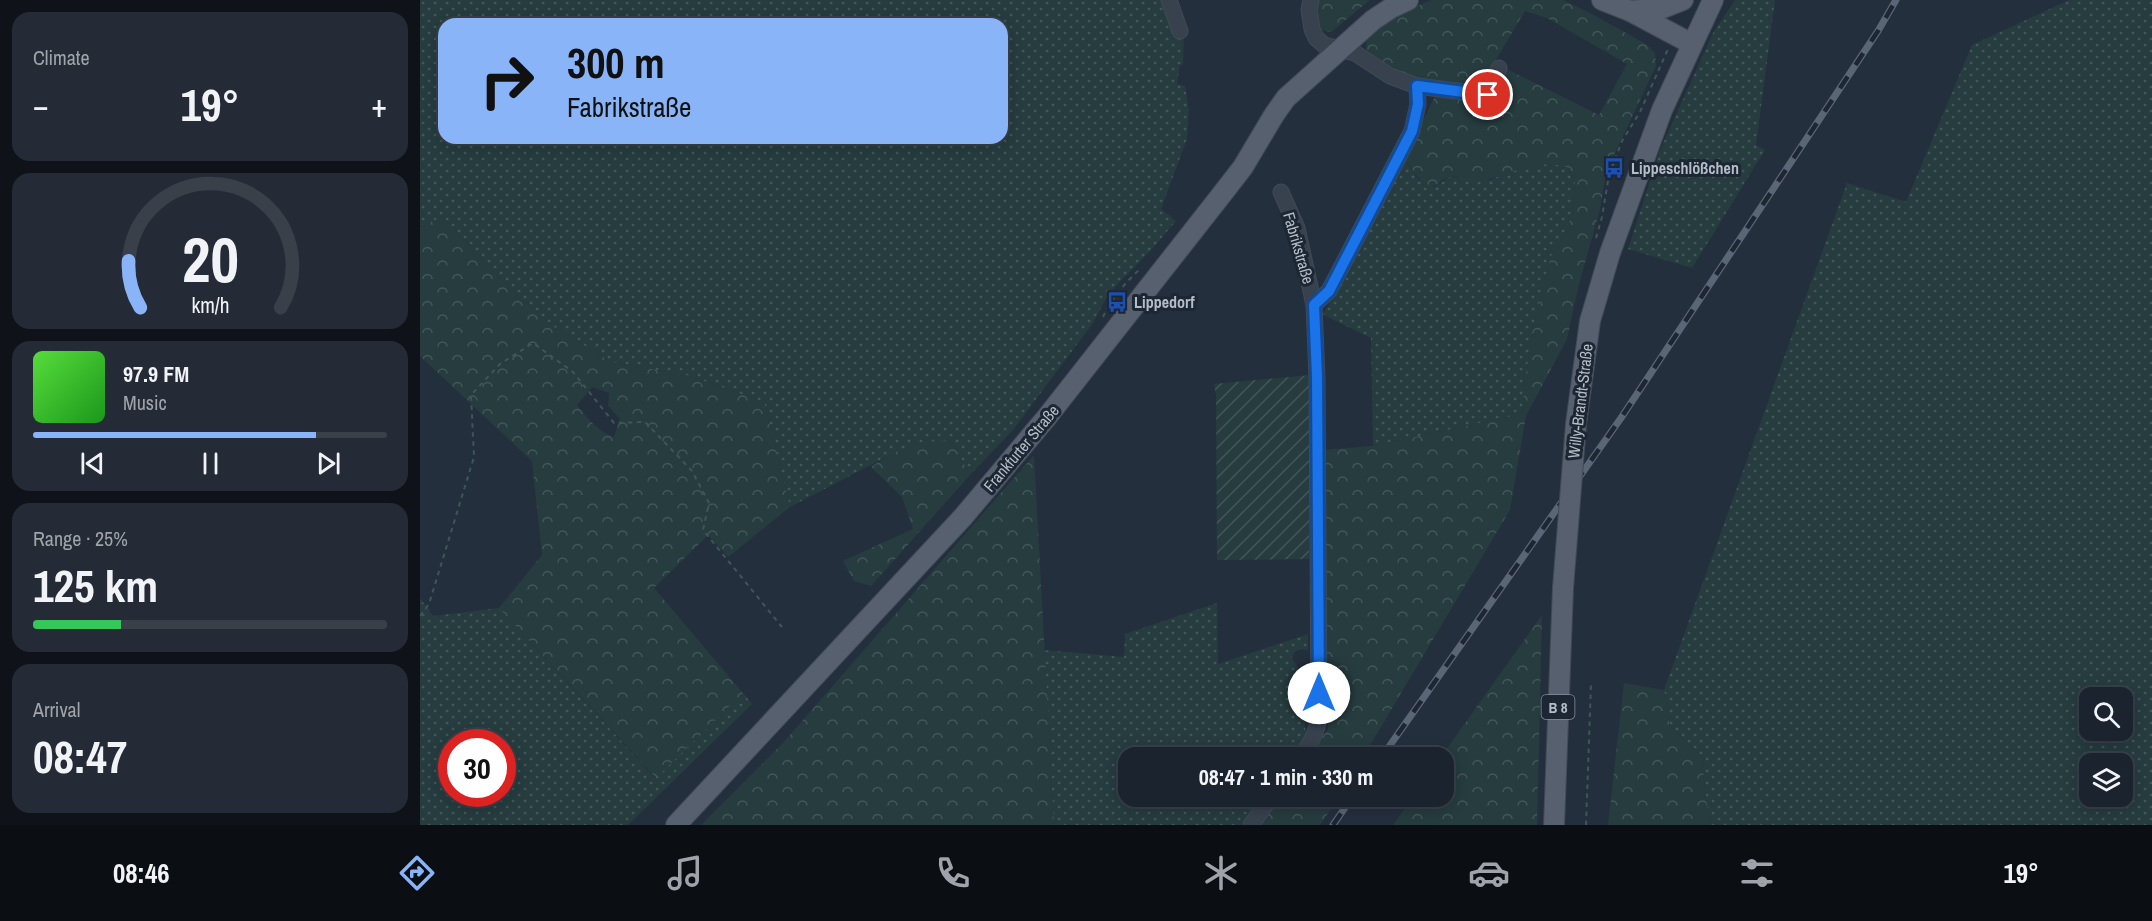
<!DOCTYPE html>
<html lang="en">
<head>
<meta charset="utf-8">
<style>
  :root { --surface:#1b232e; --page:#242b36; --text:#f1f3f6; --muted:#a0a4aa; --line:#39404a; --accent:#8ab4f8 }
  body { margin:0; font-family:"Archivo Narrow",sans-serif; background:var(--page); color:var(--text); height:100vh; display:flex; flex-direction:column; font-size:22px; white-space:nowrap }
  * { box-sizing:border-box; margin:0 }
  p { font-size:20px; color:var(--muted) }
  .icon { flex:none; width:33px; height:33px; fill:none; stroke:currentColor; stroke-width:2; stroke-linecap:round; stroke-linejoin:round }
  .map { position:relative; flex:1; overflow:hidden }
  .side { display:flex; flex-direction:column; gap:12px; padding:12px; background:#0f1319; width:420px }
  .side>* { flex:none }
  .top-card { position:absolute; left:18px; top:18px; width:570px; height:126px; border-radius:18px; box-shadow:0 3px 15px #0003,0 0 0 2px var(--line); background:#8ab4f8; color:#111; overflow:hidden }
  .tools { position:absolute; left:1659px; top:687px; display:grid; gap:12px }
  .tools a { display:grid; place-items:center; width:54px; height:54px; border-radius:12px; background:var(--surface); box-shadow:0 3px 15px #0003,0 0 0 2px var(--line); font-size:30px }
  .speed { position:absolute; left:18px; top:729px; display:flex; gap:12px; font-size:30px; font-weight:700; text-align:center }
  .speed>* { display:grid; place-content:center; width:78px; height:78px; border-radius:50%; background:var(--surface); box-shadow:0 3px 15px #0003,0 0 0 2px var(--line); line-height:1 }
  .speed .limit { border:9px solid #d22; background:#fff; color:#111 }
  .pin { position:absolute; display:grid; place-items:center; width:51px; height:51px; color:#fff; margin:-26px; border:3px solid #fff; border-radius:50%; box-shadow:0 2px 6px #0007 }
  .me { position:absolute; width:66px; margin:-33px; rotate:0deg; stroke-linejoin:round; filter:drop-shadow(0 0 4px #0008) }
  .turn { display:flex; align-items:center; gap:21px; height:126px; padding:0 30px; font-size:27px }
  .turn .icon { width:78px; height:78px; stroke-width:2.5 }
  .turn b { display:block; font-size:42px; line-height:51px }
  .big { font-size:45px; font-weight:700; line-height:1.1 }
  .side .tile { flex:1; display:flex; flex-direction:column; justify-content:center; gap:9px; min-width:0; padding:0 21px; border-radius:18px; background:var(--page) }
  .side .dial { align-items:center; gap:0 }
  .dial svg { height:156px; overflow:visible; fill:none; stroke:var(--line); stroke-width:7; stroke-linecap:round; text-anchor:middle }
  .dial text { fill:var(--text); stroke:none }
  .song { display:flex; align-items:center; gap:18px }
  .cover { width:72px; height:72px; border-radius:9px; background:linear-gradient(135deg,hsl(110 70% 55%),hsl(120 70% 35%)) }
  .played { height:6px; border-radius:3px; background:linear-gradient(90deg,var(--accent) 80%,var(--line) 80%) }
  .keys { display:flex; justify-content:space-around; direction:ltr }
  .heat { display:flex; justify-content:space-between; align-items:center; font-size:33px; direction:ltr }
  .charge { height:9px; border-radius:4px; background:linear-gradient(90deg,#34c759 25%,var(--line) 0) }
  .trip { position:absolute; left:698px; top:747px; width:336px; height:60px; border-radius:18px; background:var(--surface); box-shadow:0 3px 15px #0003,0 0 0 2px var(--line); font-weight:700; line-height:60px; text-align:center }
  .menu { display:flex; height:96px; justify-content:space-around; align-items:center; background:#0b0e12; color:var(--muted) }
  .menu .icon { width:42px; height:42px }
  .menu .selected { color:var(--accent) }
  .menu b { font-size:27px; color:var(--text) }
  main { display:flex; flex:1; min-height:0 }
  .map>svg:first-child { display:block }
</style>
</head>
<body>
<main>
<section class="side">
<div class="tile"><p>Climate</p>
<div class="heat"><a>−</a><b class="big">19°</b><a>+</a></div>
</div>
<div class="tile dial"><svg viewBox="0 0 100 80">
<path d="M14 69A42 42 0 1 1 86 69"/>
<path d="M14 69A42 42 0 0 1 8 45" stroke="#8ab4f8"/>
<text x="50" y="56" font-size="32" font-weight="700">20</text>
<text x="50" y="72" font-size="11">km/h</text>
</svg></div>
<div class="tile">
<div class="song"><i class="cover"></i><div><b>97.9 FM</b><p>Music</p></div></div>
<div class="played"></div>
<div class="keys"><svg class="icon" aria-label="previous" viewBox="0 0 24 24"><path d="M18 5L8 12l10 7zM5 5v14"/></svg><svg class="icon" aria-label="pause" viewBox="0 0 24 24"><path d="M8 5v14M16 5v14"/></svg><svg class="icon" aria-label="next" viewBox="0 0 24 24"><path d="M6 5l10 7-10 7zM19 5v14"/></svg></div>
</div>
<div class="tile"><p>Range · 25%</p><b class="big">125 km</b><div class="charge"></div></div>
<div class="tile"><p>Arrival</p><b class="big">08:47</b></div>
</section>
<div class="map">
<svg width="1732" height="825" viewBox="0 0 1732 825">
  <defs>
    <pattern id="grass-dots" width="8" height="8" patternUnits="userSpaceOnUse" patternTransform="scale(1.5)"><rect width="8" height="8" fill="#263c3f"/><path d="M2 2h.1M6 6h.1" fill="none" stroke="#435659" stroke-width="1.8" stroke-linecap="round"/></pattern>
    <pattern id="forest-crowns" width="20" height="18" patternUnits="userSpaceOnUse" patternTransform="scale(1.5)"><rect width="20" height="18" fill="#263c3f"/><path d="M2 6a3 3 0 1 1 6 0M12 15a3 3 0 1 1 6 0" fill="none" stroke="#435659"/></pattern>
    <pattern id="garden-furrows" width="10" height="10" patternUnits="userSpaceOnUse" patternTransform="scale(1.5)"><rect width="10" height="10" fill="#263c3f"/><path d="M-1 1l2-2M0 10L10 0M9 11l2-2" fill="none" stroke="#435659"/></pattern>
  </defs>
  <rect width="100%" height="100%" fill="#242f3e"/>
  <g fill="url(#grass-dots)" fill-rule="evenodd">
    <path d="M0 0H753L764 28 763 65H760L757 84 765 86 769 110 767 139 741 209 756 221 733 248 689 293 673 323 593 430 550 475 531 440 468 456 370 507 344 402 270 376 191 362 134 327 86 285 23 217 0 226ZM24 24H582V138H24Z"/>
    <path d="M1315 0H1355L1336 145 1345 150 1272 268 1208 249 1240 150 1293 33Z"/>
    <path d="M1649 0H1732V825H1291L1286 800 1282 758 1250 726 1244 690 1427 183 1486 202 1552 45ZM1670 698H1702V730H1670ZM1670 764H1702V796H1670Z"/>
    <path d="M984 159 999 180 1014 187 1030 177 1070 180 1094 170 1116 165 1135 163 1147 167 1155 181 1152 215 1143 238 1131 256 1115 319 1105 380 1102 414 953 446 951 338 902 314 908 306Z"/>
    <path d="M0 598 13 616 79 608 235 778 323 693 332 704 208 825H0ZM32 742H82V794H32Z"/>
    <path d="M797 603 798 664 888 634V650C880 648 873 650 872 658L881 672 886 737 872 757 708 758V796L845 797 824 825H634L624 650 704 657 705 634Z"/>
  </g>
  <g fill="url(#forest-crowns)" fill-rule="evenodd">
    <path d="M899 0H950L911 32 901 30 897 20Z"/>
    <path d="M1012 0H1143L1168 12 1226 44 1235 53 1236 66 1186 172 1180 209 1158 288 1147 339 1106 416 1090 510 943 757 887 758 908 729 905 649 902 450 953 446 1102 414 1105 380 1115 319 1131 256 1143 238 1152 215 1155 181 1147 167C1115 157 1088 177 1056 182 1047 184 1040 174 1030 177 1018 180 1019 188 1005 186L984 159 1021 84 981 73 946 50V42C957 24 992 8 1012 0ZM1105 11 1127 18 1207 64 1179 115 1074 63Z"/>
    <path d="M23 217 86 285 134 327 191 362 270 376 344 402 370 507 308 557 288 535 234 588 323 693 236 778 79 608 122 555 112 461 0 356V226ZM172 387 189 393 188 406 200 419 194 437C177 431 168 419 157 405Z"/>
    <path d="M531 440 550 475 451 586 434 581 423 561 493 529 482 497 451 467 468 456 502 442Z"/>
    <path d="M614 455 634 825H281L363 743Z"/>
    <path d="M1122 615 1117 825H973L993 797 1023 796V758L1021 757Z"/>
    <path d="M1204 683 1244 690 1250 726 1282 758 1286 800 1291 825H1188Z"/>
    <path d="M859 797H919L900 825H838Z"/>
  </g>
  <path fill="url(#garden-furrows)" d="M891 375 889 559 797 560 796 395 794 384Z"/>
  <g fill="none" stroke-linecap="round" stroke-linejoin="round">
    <g stroke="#414a57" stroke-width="17">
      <g id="minor">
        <path d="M749 0 760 31"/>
        <path d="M891 0 889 10 892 29 896 38 904 45 935 53 970 76 997 86 1068 95 1079 68"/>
        <path d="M861 192 877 228 894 305 897 377 899 716C897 733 890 744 880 758"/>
        <path d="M894 305 909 291 992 131 998 104 997 86"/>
        <path d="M831 825 852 796"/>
      </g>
    </g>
    <g stroke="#414a57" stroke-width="22">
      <g id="major">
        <path d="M1182 0 1210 11 1272 44"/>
        <path d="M1210 11 1243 8 1263 0"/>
        <path d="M1156 424 1170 321 1190 253 1242 110 1293 0"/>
        <path d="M256 825 543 517 627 417 806 189 823 167 854 115 866 98 953 20 971 8 988 0"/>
        <path d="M1134 825 1143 588"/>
      </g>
    </g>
    <g stroke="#3f5557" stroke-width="2" stroke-dasharray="4.5 4.5" stroke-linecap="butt">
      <path d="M1176 238 1182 217 1189 175 1202 141 1220 112 1248 49"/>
      <path d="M683 317C691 299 705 283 719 270"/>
      <path d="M0 616 9 604 54 457 51 395 80 364 113 343 153 372 194 423 225 422 272 471 289 503 283 530 362 627"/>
      <path d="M1166 825 1171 684"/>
    </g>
    <use href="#minor" stroke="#38414e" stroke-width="15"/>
    <use href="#major" stroke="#56606e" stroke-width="20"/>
    <g stroke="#5a6575" stroke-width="7">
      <g id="rail">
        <path d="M961 758 1201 418 1458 31 1476 0"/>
        <path d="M913 825 933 796"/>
      </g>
    </g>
    <use href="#rail" stroke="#1d2633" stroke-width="4.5" stroke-dasharray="14" stroke-linecap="butt"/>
    <g stroke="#414a57" stroke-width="22" stroke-linecap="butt">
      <path id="major-bridge" d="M1143 588 1156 424"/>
    </g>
    <use href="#major-bridge" stroke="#56606e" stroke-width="20"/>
  </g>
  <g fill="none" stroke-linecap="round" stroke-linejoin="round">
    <g stroke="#114b97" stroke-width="15">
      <path id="route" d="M899 693 897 377 894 305 909 291 992 131 998 104 997 86 1068 95"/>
    </g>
    <use href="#route" stroke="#1a73e8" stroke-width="10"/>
  </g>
  <defs>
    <g id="bus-bare" transform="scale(1.62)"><path d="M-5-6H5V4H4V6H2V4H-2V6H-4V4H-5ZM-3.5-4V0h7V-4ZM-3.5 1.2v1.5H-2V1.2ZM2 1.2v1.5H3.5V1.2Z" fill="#1a4fb4" stroke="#1d2633" stroke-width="2.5" paint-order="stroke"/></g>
  </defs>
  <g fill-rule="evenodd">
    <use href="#bus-bare" x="1194" y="168"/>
    <use href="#bus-bare" x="697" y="302"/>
  </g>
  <g text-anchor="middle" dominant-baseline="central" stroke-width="6" stroke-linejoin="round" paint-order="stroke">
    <rect fill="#1d2633" stroke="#878f9c" stroke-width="1.5" x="1121.5" y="695" width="33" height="24" rx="4.5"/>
    <g font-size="15" font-weight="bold" fill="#b4bcc9">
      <text x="1138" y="707">B 8</text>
    </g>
    <g font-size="16" font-weight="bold" fill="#b4bcc9" stroke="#1d2633" text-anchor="start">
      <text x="1211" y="168">Lippeschlößchen</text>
      <text x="714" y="302">Lippedorf</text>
    </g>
    <g font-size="16" fill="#b4bcc9" stroke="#1d2633">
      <text transform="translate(879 248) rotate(74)">Fabrikstraße</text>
      <text transform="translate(1160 401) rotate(-83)">Willy-Brandt-Straße</text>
      <text transform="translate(601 448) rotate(-50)">Frankfurter Straße</text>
    </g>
  </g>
</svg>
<div class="tools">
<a><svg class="icon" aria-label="search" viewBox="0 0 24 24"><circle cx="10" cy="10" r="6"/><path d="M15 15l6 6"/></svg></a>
<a><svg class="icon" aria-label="layers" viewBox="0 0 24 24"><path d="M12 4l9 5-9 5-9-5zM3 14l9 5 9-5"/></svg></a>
</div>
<div class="speed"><div class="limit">30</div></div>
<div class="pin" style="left:1068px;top:95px;background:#d93025"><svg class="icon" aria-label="arrive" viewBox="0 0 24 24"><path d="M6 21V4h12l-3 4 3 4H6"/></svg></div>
<svg class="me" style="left:899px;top:693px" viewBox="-20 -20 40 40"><circle r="19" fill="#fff"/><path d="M0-13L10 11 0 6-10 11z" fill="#1a73e8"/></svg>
<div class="trip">08:47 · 1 min · 330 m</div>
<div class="top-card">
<div class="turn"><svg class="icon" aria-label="right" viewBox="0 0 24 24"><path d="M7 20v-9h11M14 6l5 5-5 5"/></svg><div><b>300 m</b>Fabrikstraße</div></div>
</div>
</div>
</main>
<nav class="menu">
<b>08:46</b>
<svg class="icon selected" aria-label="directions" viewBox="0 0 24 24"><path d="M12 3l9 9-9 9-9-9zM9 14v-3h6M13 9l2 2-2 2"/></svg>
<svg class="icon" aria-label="music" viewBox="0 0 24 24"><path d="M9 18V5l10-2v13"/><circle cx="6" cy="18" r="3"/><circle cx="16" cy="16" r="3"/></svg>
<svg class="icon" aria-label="phone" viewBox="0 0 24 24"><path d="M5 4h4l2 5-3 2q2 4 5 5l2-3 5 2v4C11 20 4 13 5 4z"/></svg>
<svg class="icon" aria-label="climate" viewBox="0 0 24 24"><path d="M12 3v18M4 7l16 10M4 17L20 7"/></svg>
<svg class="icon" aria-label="car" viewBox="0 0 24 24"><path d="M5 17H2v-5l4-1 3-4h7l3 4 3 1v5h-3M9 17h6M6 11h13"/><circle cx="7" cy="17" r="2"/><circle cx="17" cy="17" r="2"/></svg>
<svg class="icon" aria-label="filters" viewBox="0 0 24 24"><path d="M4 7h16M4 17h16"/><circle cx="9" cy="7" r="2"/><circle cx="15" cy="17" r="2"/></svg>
<b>19°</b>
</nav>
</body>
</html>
